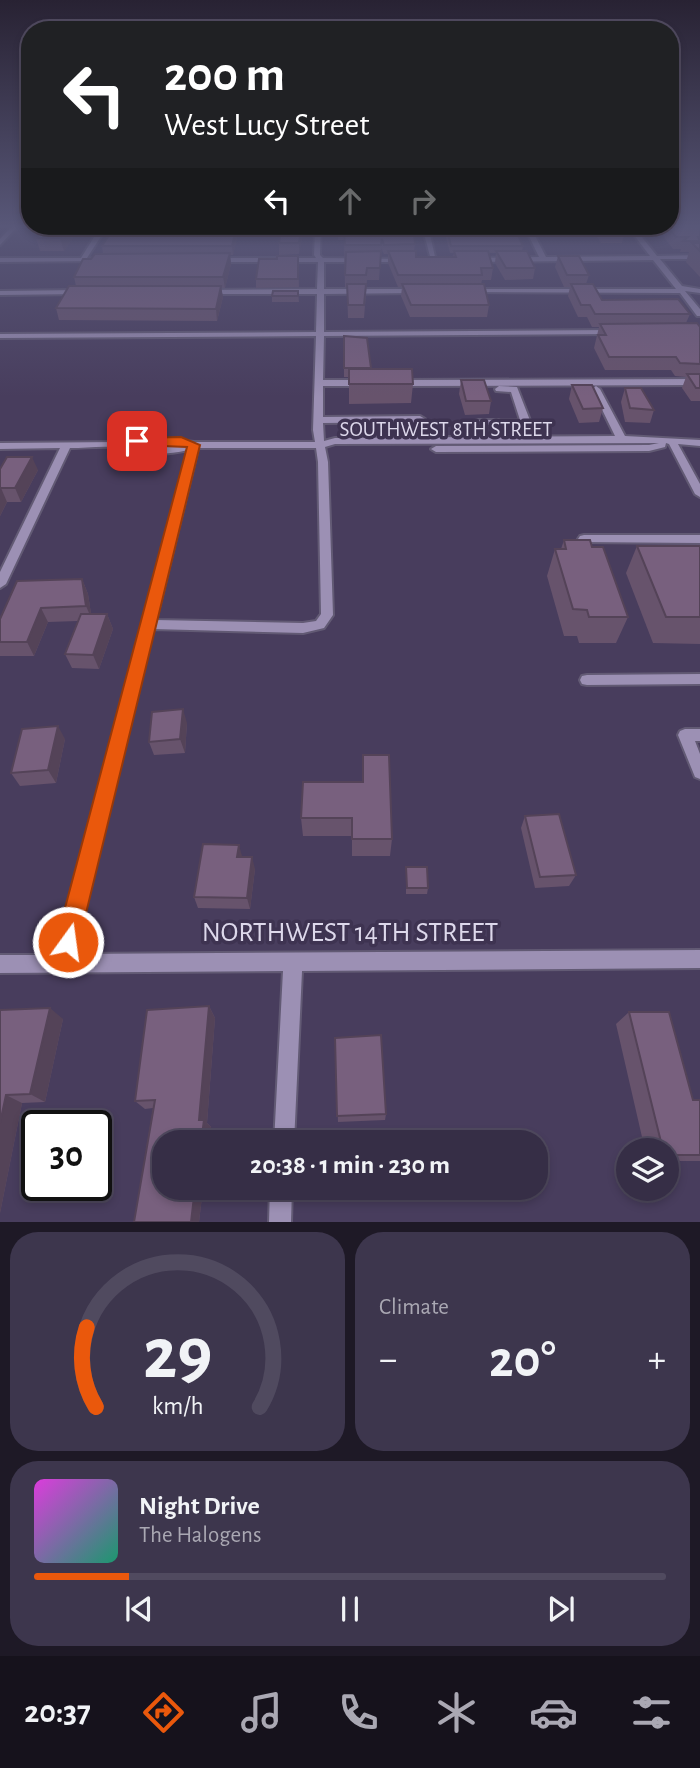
<!DOCTYPE html>
<html lang="en">
<head>
<meta charset="utf-8">
<style>
  :root { --surface:#362e46; --page:#3d364d; --text:#f1f3f6; --muted:#aaa8b3; --line:#504a5f; --accent:#ea580c }
  body { margin:0; font-family:"Alegreya Sans",sans-serif; background:var(--page); color:var(--text); height:100vh; display:flex; flex-direction:column; font-size:26px; white-space:nowrap }
  * { box-sizing:border-box; margin:0 }
  p { font-size:23px; color:var(--muted) }
  .icon { flex:none; width:38px; height:38px; fill:none; stroke:currentColor; stroke-width:2; stroke-linecap:round; stroke-linejoin:round }
  .map { position:relative; height:1222px; overflow:hidden }
  .panel { display:flex; flex-direction:column; gap:10px; padding:10px; background:#1e1926; flex:1 }
  .panel>* { flex:none }
  .top-card { position:absolute; left:21px; top:21px; width:658px; height:214px; border-radius:28px; box-shadow:0 4px 10px #0003,0 0 0 2px var(--line); background:#202124; color:#fff; overflow:hidden }
  .controls { position:absolute; left:616px; top:1138px; display:grid; gap:14px }
  .controls a { display:grid; place-items:center; width:63px; height:63px; border-radius:50%; background:var(--surface); box-shadow:0 4px 10px #0003,0 0 0 2px var(--line); font-size:35px }
  .speed { position:absolute; left:21px; top:1110px; display:flex; gap:14px; font-size:35px; font-weight:700; text-align:center }
  .speed>* { display:grid; place-content:center; width:91px; height:91px; border-radius:50%; background:var(--surface); box-shadow:0 4px 10px #0003,0 0 0 2px var(--line); line-height:1 }
  .speed .limit { border:4px solid #111; border-radius:10px; background:#fff; color:#111 }
  .pin { position:absolute; display:grid; place-items:center; width:60px; height:60px; color:#fff; margin:-30px; border-radius:14px; box-shadow:0 4px 10px #0006 }
  .me { position:absolute; width:77px; margin:-38px; rotate:14deg; stroke-linejoin:round; filter:drop-shadow(0 0 5px #0008) }
  .turn { display:flex; align-items:center; gap:24px; height:147px; padding:0 28px; font-size:32px }
  .turn .icon { width:91px; height:91px; stroke-width:2.5 }
  .turn b { display:block; font-size:49px; line-height:60px }
  .lanes { display:flex; align-items:center; height:66px; padding:0 28px; background:#0003; justify-content:center; gap:35px; direction:ltr }
  .lanes .off { opacity:.35 }
  .big { font-size:52px; font-weight:700; line-height:1.1 }
  .panel .tile { flex:1; display:flex; flex-direction:column; justify-content:center; gap:10px; min-width:0; padding:0 24px; border-radius:28px; background:var(--page) }
  .panel .dial { align-items:center; gap:0 }
  .dial svg { height:182px; overflow:visible; fill:none; stroke:var(--line); stroke-width:7; stroke-linecap:round; text-anchor:middle }
  .dial text { fill:var(--text); stroke:none }
  .song { display:flex; align-items:center; gap:21px }
  .cover { width:84px; height:84px; border-radius:10px; background:linear-gradient(135deg,hsl(300 70% 55%),hsl(160 70% 35%)) }
  .played { height:7px; border-radius:4px; background:linear-gradient(90deg,var(--accent) 15%,var(--line) 15%) }
  .keys { display:flex; justify-content:space-around; direction:ltr }
  .heat { display:flex; justify-content:space-between; align-items:center; font-size:38px; direction:ltr }
  .panel .tiles { flex:1; display:grid; gap:10px; grid-template-columns:1fr 1fr }
  .tile:last-child { grid-column:span 2 }
  .trip { position:absolute; left:152px; top:1130px; width:396px; height:70px; border-radius:28px; background:var(--surface); box-shadow:0 4px 10px #0003,0 0 0 2px var(--line); font-weight:700; line-height:70px; text-align:center }
  .tab-bar { display:flex; height:112px; justify-content:space-around; align-items:center; background:#16121c; color:var(--muted) }
  .tab-bar .icon { width:49px; height:49px }
  .tab-bar .current { color:var(--accent) }
  .tab-bar b { font-size:32px; color:var(--text) }
  .map>svg:first-child { display:block }
</style>
</head>
<body>
<div class="map">
<svg width="700" height="1222" viewBox="0 0 700 1222">
  <rect width="100%" height="100%" fill="#483d5d"/>
  <g fill="none" stroke-linecap="round" stroke-linejoin="round">
    <g stroke="#625a74" stroke-width="4">
      <g id="minor">
        <path d="M12 226H18L0 245V239Z"/>
        <path d="M101 226H130L133 228 130 230H105L87 258 100 259V261L0 262V258H81Z"/>
        <path d="M222 226H321L320 255 323 258 404 259V261L402 262H324V289H416L420 291 416 293 324 294V332L612 330 616 332 612 334 324 336 323 380H364L368 383 364 386H323V417L420 416 425 419 420 422 323 423 324 441 335 438 615 436 592 389 596 386 600 389 625 436 700 440V446L678 444 700 484V497L695 494 669 444 666 443 665 447 649 451 436 452 431 449 436 446 649 445 659 443 335 444 325 447 328 462 333 615 324 628 303 633 153 629 73 954 700 950V968L302 971 294 1143H274L283 971 0 973V955H55L188 450C162 456 146 454 121 448 105 445 86 448 70 448L6 584 0 588V572L60 448 0 449V443L121 442 158 438 194 442H315L313 430 316 336 0 338V334L316 332 317 294H207L203 292 207 290 317 289 318 262H214L211 260 214 258H316L314 255 315 230 220 229ZM167 443 182 445 157 448 132 446ZM198 448H316L318 462 321 614 316 621 303 623 156 620Z"/>
        <path d="M422 226H428L436 261 431 260Z"/>
        <path d="M524 226H530L546 257 650 256 627 226H633L657 256 700 255V259H660L682 286 700 289V293L685 291 700 309V316H697L680 293 467 292V290L469 289H676L653 260 476 262 473 260 476 258 539 257Z"/>
        <path d="M0 291 80 290 84 292 80 294 0 295Z"/>
        <path d="M700 379V385L396 386 392 383 396 380Z"/>
        <path d="M499 386 517 387 531 423 529 425H475V421L478 420H520L511 392 496 391 495 389Z"/>
        <path d="M584 535H700V543L580 542 578 539 580 536Z"/>
        <path d="M700 674V684L587 685 582 684 580 680 582 676 587 675Z"/>
        <path d="M685 729H700V741H695L700 754V779L695 777 678 735 680 731Z"/>
        <path d="M270 1188H292L291 1222H269Z"/>
      </g>
    </g>
    <use href="#minor" fill="#9c90b4" fill-rule="evenodd"/>
  </g>
  <g fill="#67536c">
    <path d="M41 226H81L64 251H40L36 238 42 231Z"/>
    <path d="M115 226H238V233L233 255H230L231 264 225 288H221L223 297 217 321 59 320 56 308 76 286 74 277 91 259 103 254 102 246Z"/>
    <path d="M282 226H303V233L299 254 279 255V243Z"/>
    <path d="M338 226 415 244 414 251 416 257H453L454 253H450L443 226H526L527 228 526 236H518L523 246 522 251 535 268 533 279 505 280 495 263 496 253H489L493 268 491 280H482L481 284 489 305 487 317H410L401 296 402 287H398L388 263V254H384L381 248 379 280H367L364 318H348L347 287H345L344 240H338Z"/>
    <path d="M533 226H563L564 228 563 235H538Z"/>
    <path d="M590 226H622L625 231 622 243H601Z"/>
    <path d="M656 226H700V277L686 262 689 252H680L681 249H673Z"/>
    <path d="M298 256 299 287 256 288V279L277 259Z"/>
    <path d="M558 256 589 275 586 284 602 300 690 314 686 323 700 327V401H691L682 388 686 377 675 376 671 370H605L594 348 599 327H592L587 317H578L568 296 570 287H564L555 267Z"/>
    <path d="M298 291 299 302H272V296Z"/>
    <path d="M344 336 367 338 371 369 413 384 411 403 349 404V377H344Z"/>
    <path d="M461 380 491 401 489 414 465 415 459 394Z"/>
    <path d="M572 385 603 408 599 422 579 423 569 399Z"/>
    <path d="M625 388 654 410 650 423 625 422 621 402Z"/>
    <path d="M0 469 38 470 21 502H7L0 516Z"/>
    <path d="M564 540 592 547 628 617 616 643H579L577 636H564L547 576 555 549H561Z"/>
    <path d="M637 546H700V644L653 643 626 573Z"/>
    <path d="M82 579 88 594 91 614H107L113 629 99 669 72 668 65 654 78 621 48 622 34 656H0V619Z"/>
    <path d="M187 723 185 753 154 755 149 742Z"/>
    <path d="M65 739 56 783 20 786 11 773Z"/>
    <path d="M303 782 392 839 390 856H352V836H303L301 818Z"/>
    <path d="M525 816 576 875 569 886 535 888 521 828Z"/>
    <path d="M242 857 255 869 250 909 198 908 194 897Z"/>
    <path d="M406 867 428 888 427 894H406Z"/>
    <path d="M209 1006 215 1018 207 1123 211 1127 209 1143H164V1188H203L199 1222H134L153 1108 145 1109 135 1101 147 1010Z"/>
    <path d="M0 1010 63 1019 45 1102 22 1103 0 1213Z"/>
    <path d="M629 1012 693 1100H700V1161H667V1150H645L616 1024Z"/>
    <path d="M335 1038 386 1114 385 1120 338 1122Z"/>
  </g>
  <g fill="#544358">
    <path d="M69 226H81L64 251 60 238Z"/>
    <path d="M237 226 238 233 233 255 232 246Z"/>
    <path d="M302 226H303V233L299 254V243Z"/>
    <path d="M230 253 231 264 225 288 223 277Z"/>
    <path d="M221 286 223 297 217 321 216 309Z"/>
    <path d="M32 457 38 470 21 502 15 488Z"/>
    <path d="M1 488 7 502 0 516V489Z"/>
    <path d="M82 579 88 594 92 620 86 606Z"/>
    <path d="M41 608 48 622 34 656 27 642Z"/>
    <path d="M107 614 113 629 99 669 93 655Z"/>
    <path d="M183 709 187 723 185 753 180 739Z"/>
    <path d="M58 726 65 739 56 783 48 770Z"/>
    <path d="M239 845 242 856 237 857Z"/>
    <path d="M252 857 255 869 250 909 247 898Z"/>
    <path d="M209 1006 215 1018 207 1123 211 1127 209 1143H201L199 1120Z"/>
    <path d="M50 1008 63 1019 45 1102 30 1094Z"/>
    <path d="M6 1095 22 1103 0 1213V1123Z"/>
    <path d="M195 1188H203L199 1222H191Z"/>
  </g>
  <g fill="#78607e" stroke="#544358" stroke-width="2">
    <path d="M46 226H69L60 238H36Z"/>
    <path d="M115 226H237L232 246H102Z"/>
    <path d="M282 226H302L299 243H279Z"/>
    <path d="M338 226H413L415 244 384 245 382 239 381 245H345L344 231H338Z"/>
    <path d="M446 226H526L527 228H515L523 246H451Z"/>
    <path d="M538 226H563L564 228H539Z"/>
    <path d="M600 226H622L625 231H604Z"/>
    <path d="M667 226H700V237H698L700 241H683L688 237H676Z"/>
    <path d="M692 243H700V251Z"/>
    <path d="M381 251 380 268H367L366 275H345L346 252Z"/>
    <path d="M388 251H416V257H456L454 251H488L493 268H481L482 275H398Z"/>
    <path d="M496 251H527L535 268H506Z"/>
    <path d="M230 253 223 277H74L83 259H91L95 254Z"/>
    <path d="M277 256H298V279H256L259 259H277Z"/>
    <path d="M558 256H579L589 275H567Z"/>
    <path d="M347 284H366L364 305H348Z"/>
    <path d="M402 284H484L489 305H411Z"/>
    <path d="M571 284H593L602 300 678 299 690 314H595L590 305H581Z"/>
    <path d="M69 286H221L216 309 56 308Z"/>
    <path d="M273 291H298V296H272Z"/>
    <path d="M697 323 700 327V364L680 363 676 357H609L598 335H606L600 324Z"/>
    <path d="M344 336 367 338 371 368H344Z"/>
    <path d="M349 369H412L413 384H349Z"/>
    <path d="M687 374H700V388H696Z"/>
    <path d="M461 380H484L491 401H466Z"/>
    <path d="M572 385H592L603 408 583 409Z"/>
    <path d="M625 388H641L654 410 630 408Z"/>
    <path d="M7 457H32L15 488H1L0 489V469Z"/>
    <path d="M564 540H590L592 547H603L628 617H589L587 610 573 609 555 549H566Z"/>
    <path d="M637 546H700V617H666Z"/>
    <path d="M82 579 86 606 41 608 27 642H0V619L17 581Z"/>
    <path d="M81 614H107L93 655 65 654Z"/>
    <path d="M183 709 180 739 149 742 152 712Z"/>
    <path d="M58 726 48 770 11 773 22 729Z"/>
    <path d="M363 755H389L392 839H352V818H301L303 782H363Z"/>
    <path d="M559 814 576 875 540 877 525 816Z"/>
    <path d="M203 844 239 845 237 857H252L247 898 194 897Z"/>
    <path d="M406 867H427L428 888H407Z"/>
    <path d="M209 1006 199 1120H204L201 1143H164V1188H195L191 1222H134L155 1100 135 1101 147 1010Z"/>
    <path d="M50 1008 30 1094 6 1095 0 1123V1010Z"/>
    <path d="M629 1012H669L693 1100H700V1155H667V1150H663Z"/>
    <path d="M381 1035 386 1114 337 1116 335 1038Z"/>
  </g>
  <linearGradient id="sky" x2="0" y2="1"><stop stop-color="#282233"/><stop offset="0.57" stop-color="#585778"/><stop offset="1" stop-color="#585778" stop-opacity="0"/></linearGradient>
  <rect width="700" height="397" fill="url(#sky)"/>
  <path fill="#ea580c" stroke="#983908" stroke-width="2" d="M181 437 200 445 79 942 76 950 68 954 60 950 56 942 187 447 137 445 131 441 137 438Z"/>
  <g text-anchor="middle" dominant-baseline="central" stroke-width="7" stroke-linejoin="round" paint-order="stroke">
    <g font-size="21" fill="#ddd8eb" stroke="#3e3351">
      <text x="446" y="429">SOUTHWEST 8TH STREET</text>
    </g>
    <g font-size="28" fill="#ddd8eb" stroke="#3e3351">
      <text x="350" y="933">NORTHWEST 14TH STREET</text>
    </g>
  </g>
</svg>
<div class="controls">
<a><svg class="icon" aria-label="layers" viewBox="0 0 24 24"><path d="M12 4l9 5-9 5-9-5zM3 14l9 5 9-5"/></svg></a>
</div>
<div class="speed"><div class="limit">30</div></div>
<div class="pin" style="left:137px;top:441px;background:#d93025"><svg class="icon" aria-label="arrive" viewBox="0 0 24 24"><path d="M6 21V4h12l-3 4 3 4H6"/></svg></div>
<svg class="me" style="left:68px;top:942px" viewBox="-20 -20 40 40"><circle r="17" fill="#ea580c" stroke="#fff" stroke-width="3"/><path d="M0-11L8 9 0 5-8 9z" fill="#fff"/></svg>
<div class="trip">20:38 · 1 min · 230 m</div>
<div class="top-card">
<div class="turn"><svg class="icon" aria-label="left" viewBox="0 0 24 24"><path d="M17 20v-9H6M10 6l-5 5 5 5"/></svg><div><b>200 m</b>West Lucy Street</div></div>
<div class="lanes"><svg class="icon" aria-label="left" viewBox="0 0 24 24"><path d="M17 20v-9H6M10 6l-5 5 5 5"/></svg><svg class="icon off" aria-label="ahead" viewBox="0 0 24 24"><path d="M12 20V5M6 11l6-6 6 6"/></svg><svg class="icon off" aria-label="right" viewBox="0 0 24 24"><path d="M7 20v-9h11M14 6l5 5-5 5"/></svg></div>
</div>
</div>
<section class="panel">
<div class="tiles">
<div class="tile dial"><svg viewBox="0 0 100 80">
<path d="M14 69A42 42 0 1 1 86 69"/>
<path d="M14 69A42 42 0 0 1 10 34" stroke="#ea580c"/>
<text x="50" y="56" font-size="32" font-weight="700">29</text>
<text x="50" y="72" font-size="11">km/h</text>
</svg></div>
<div class="tile"><p>Climate</p>
<div class="heat"><a>−</a><b class="big">20°</b><a>+</a></div>
</div>
<div class="tile">
<div class="song"><i class="cover"></i><div><b>Night Drive</b><p>The Halogens</p></div></div>
<div class="played"></div>
<div class="keys"><svg class="icon" aria-label="previous" viewBox="0 0 24 24"><path d="M18 5L8 12l10 7zM5 5v14"/></svg><svg class="icon" aria-label="pause" viewBox="0 0 24 24"><path d="M8 5v14M16 5v14"/></svg><svg class="icon" aria-label="next" viewBox="0 0 24 24"><path d="M6 5l10 7-10 7zM19 5v14"/></svg></div>
</div>
</div>
</section>
<nav class="tab-bar">
<b>20:37</b>
<svg class="icon current" aria-label="directions" viewBox="0 0 24 24"><path d="M12 3l9 9-9 9-9-9zM9 14v-3h6M13 9l2 2-2 2"/></svg>
<svg class="icon" aria-label="music" viewBox="0 0 24 24"><path d="M9 18V5l10-2v13"/><circle cx="6" cy="18" r="3"/><circle cx="16" cy="16" r="3"/></svg>
<svg class="icon" aria-label="phone" viewBox="0 0 24 24"><path d="M5 4h4l2 5-3 2q2 4 5 5l2-3 5 2v4C11 20 4 13 5 4z"/></svg>
<svg class="icon" aria-label="climate" viewBox="0 0 24 24"><path d="M12 3v18M4 7l16 10M4 17L20 7"/></svg>
<svg class="icon" aria-label="car" viewBox="0 0 24 24"><path d="M5 17H2v-5l4-1 3-4h7l3 4 3 1v5h-3M9 17h6M6 11h13"/><circle cx="7" cy="17" r="2"/><circle cx="17" cy="17" r="2"/></svg>
<svg class="icon" aria-label="filters" viewBox="0 0 24 24"><path d="M4 7h16M4 17h16"/><circle cx="9" cy="7" r="2"/><circle cx="15" cy="17" r="2"/></svg>
</nav>
</body>
</html>
